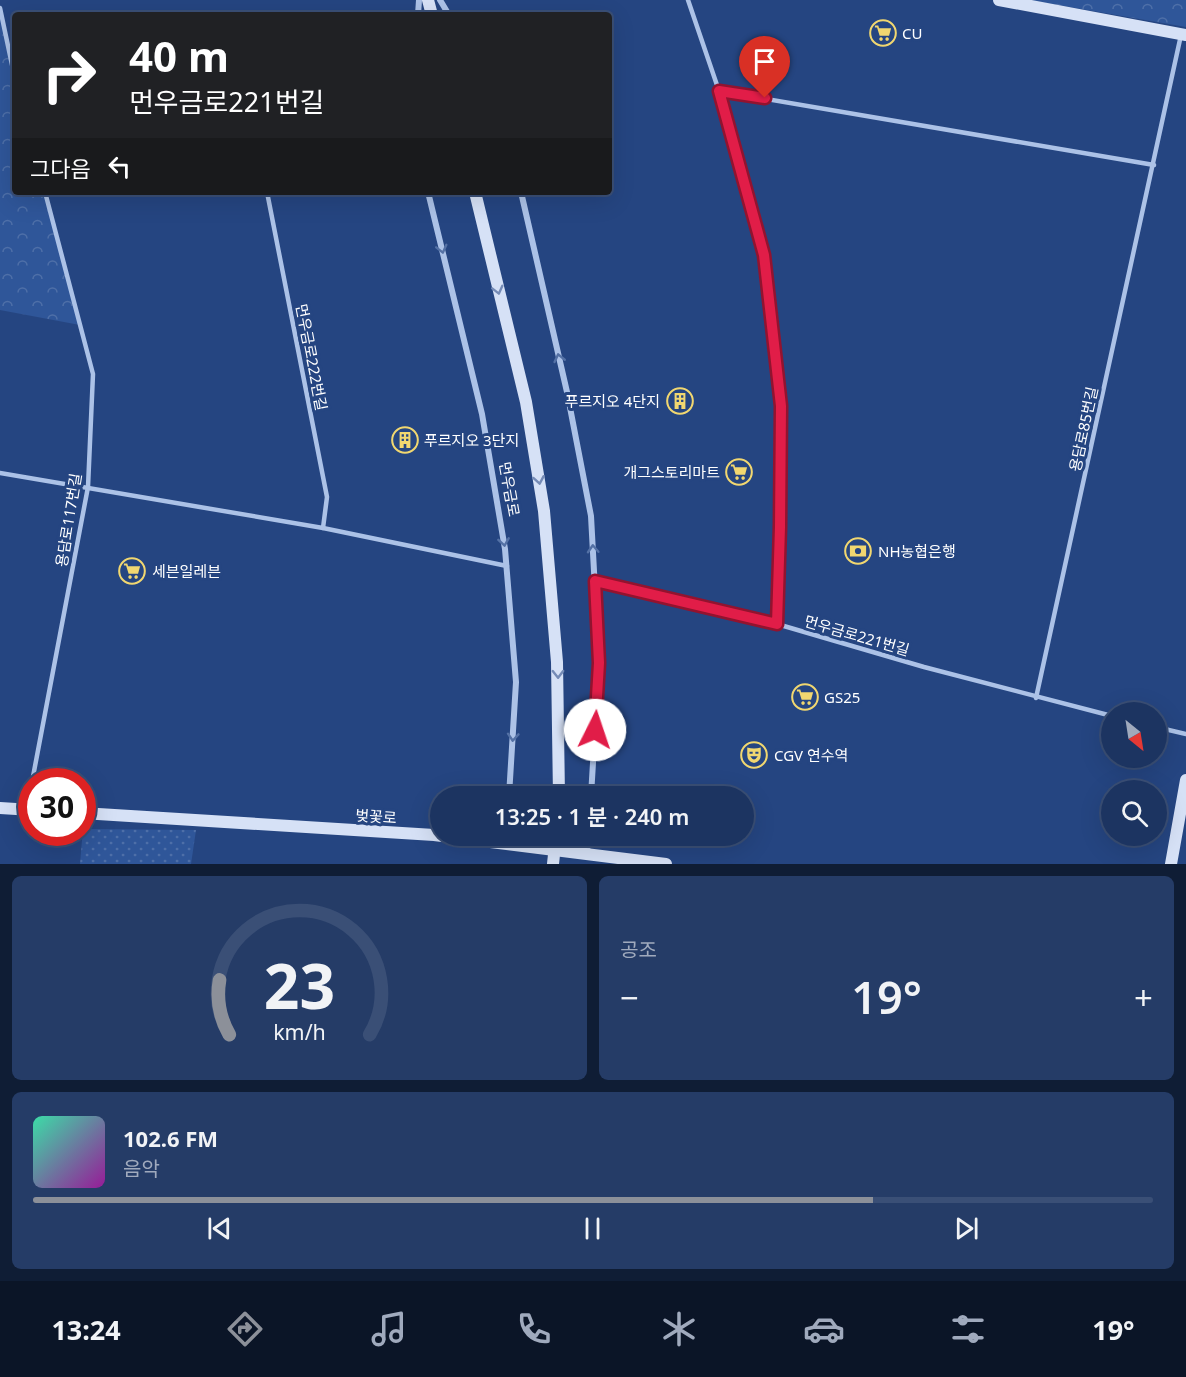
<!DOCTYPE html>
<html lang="ko">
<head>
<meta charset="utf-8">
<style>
  :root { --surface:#1c3461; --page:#253c67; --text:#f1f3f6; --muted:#a0aabd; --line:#3a4f76; --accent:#8c9099 }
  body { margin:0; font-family:"Noto Sans","Noto Sans KR",sans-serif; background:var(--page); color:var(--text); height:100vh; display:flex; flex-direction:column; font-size:22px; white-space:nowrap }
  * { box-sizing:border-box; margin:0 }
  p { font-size:20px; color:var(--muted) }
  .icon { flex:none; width:33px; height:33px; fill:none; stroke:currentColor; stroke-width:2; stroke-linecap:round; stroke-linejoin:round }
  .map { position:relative; height:864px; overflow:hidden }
  .side { display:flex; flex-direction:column; gap:12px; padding:12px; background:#0f1d35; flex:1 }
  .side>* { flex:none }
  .hud { position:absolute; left:12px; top:12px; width:600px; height:183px; border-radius:6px; box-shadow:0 6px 24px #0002,0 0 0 2px var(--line); background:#202124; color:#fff; overflow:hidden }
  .needle { width:39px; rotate:150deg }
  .buttons { position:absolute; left:1101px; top:702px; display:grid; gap:12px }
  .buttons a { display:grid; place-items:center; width:66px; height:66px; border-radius:50%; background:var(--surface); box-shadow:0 6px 24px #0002,0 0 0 2px var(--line); font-size:30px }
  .speed { position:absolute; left:18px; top:768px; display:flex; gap:12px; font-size:30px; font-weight:700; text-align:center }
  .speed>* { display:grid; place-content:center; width:78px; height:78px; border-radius:50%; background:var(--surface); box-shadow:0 6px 24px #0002,0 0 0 2px var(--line); line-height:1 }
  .speed .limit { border:9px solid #d22; background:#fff; color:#111 }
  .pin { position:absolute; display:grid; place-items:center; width:51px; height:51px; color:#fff; margin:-62px -26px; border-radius:50% 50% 50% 0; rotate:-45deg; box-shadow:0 0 6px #0007 }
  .pin .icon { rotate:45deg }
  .me { position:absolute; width:66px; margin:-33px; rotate:4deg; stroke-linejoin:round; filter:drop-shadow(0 0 4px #0008) }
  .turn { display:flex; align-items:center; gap:21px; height:126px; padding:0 18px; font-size:27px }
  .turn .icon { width:78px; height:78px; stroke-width:2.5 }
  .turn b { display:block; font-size:42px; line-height:51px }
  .then { display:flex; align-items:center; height:57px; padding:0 18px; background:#0003; gap:12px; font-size:22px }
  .big { font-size:45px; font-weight:600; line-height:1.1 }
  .side .widget { flex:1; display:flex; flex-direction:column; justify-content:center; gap:9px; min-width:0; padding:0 21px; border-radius:9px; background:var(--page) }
  .side .dial { align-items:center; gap:0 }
  .dial svg { height:156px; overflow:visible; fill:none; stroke:var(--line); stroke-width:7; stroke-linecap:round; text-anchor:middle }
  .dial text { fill:var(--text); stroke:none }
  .song { display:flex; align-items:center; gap:18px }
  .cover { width:72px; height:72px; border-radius:9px; background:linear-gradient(135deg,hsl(160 70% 55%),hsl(300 70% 35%)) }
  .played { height:6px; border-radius:3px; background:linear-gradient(90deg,var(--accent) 75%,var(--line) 75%) }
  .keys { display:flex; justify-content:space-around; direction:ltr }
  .heat { display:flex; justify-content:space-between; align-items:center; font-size:33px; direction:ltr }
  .side .tiles { flex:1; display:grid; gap:12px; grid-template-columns:1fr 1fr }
  .widget:last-child { grid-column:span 2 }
  .trip { position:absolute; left:430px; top:786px; width:324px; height:60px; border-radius:30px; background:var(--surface); box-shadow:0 6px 24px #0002,0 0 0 2px var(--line); font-weight:600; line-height:60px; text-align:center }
  .tab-bar { display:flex; height:96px; justify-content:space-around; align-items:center; background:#0b1527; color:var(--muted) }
  .tab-bar .icon { width:42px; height:42px }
  .tab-bar .current { color:var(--accent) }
  .tab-bar b { font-size:27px; color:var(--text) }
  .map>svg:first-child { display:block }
</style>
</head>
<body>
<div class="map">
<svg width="1186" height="864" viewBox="0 0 1186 864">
  <defs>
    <pattern id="grass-dots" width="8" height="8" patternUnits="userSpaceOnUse" patternTransform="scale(1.5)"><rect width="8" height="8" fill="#2f5699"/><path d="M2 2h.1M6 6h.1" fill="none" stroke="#4e6fa8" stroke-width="1.8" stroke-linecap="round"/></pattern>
    <pattern id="forest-crowns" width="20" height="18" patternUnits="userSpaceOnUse" patternTransform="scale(1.5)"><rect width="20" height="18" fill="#2f5699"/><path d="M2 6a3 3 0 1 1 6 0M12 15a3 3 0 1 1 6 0" fill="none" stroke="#4e6fa8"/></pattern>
  </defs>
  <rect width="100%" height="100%" fill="#254581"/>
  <path fill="url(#grass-dots)" d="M83 829 196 830 191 864H80Z"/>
  <g fill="url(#forest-crowns)">
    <path d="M1029 0H1186V27Z"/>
    <path d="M0 8 15 79V192H45L80 325 0 310Z"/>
  </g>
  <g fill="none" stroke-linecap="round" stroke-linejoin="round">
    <g stroke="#acc2e7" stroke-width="4.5">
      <path d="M688 0 719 91 764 255 781 406 780 527 777 624"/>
      <path d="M0 8 15 79"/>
      <path d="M719 91 1154 165"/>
      <path d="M267 192 327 497 323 528"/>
      <path d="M0 473 323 528 507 566"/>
      <path d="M595 581 777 624 924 667 1112 716"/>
      <path d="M1036 698 1181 35"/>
      <path d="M1156 727 1186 734"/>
      <path d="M32 782 88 487 93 374 45 192"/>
      <path d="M28 807 32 786"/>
    </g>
    <g stroke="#acc2e7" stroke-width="6">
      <path d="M440 0 449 15"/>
      <path d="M418 15 419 0"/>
      <path d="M428 192 482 414 505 549 516 682 509 796"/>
      <path d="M521 192 567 392 591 516 599 663 591 796"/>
      <path d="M587 854 588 836"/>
    </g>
    <g stroke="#d6e1f6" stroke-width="12">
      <path d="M428 0 432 15"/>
      <path d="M999 0 1186 35"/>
      <path d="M475 192 526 402 544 511 557 662 559 796"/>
      <path d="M0 808 32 810"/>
      <path d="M82 813 434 835 666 864"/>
      <path d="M1171 864 1186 780"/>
    </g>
    <path stroke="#d6e1f6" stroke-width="12" d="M553 864 556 836"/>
  </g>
  <defs><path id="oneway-chevron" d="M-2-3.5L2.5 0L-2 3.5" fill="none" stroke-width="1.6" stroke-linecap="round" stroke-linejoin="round" transform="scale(1.5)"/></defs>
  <g stroke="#5471a5">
    <use href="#oneway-chevron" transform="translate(442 249) rotate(76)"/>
    <use href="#oneway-chevron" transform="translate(559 358) rotate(-103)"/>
    <use href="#oneway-chevron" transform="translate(504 542) rotate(81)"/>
    <use href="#oneway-chevron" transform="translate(593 549) rotate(-93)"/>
    <use href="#oneway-chevron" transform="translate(513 737) rotate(94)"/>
  </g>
  <g stroke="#758bb6">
    <use href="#oneway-chevron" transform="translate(498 290) rotate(76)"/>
    <use href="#oneway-chevron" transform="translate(539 480) rotate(80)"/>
    <use href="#oneway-chevron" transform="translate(558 674) rotate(89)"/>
  </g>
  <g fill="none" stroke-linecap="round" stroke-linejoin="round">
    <g stroke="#92132f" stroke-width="15">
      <path id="route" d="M595 730 599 663 595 581 777 624 780 527 781 406 764 255 719 91 765 98"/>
    </g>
    <use href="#route" stroke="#e11d48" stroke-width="10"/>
  </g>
  <defs>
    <g id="supermarket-ring" transform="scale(1.35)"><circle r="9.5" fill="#254581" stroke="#f1d770" stroke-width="1.5"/><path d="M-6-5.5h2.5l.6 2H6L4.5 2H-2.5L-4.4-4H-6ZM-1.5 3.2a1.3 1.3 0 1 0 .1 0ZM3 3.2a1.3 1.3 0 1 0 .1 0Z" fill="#f1d770"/></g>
    <g id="building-ring" transform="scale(1.35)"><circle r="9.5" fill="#254581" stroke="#f1d770" stroke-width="1.5"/><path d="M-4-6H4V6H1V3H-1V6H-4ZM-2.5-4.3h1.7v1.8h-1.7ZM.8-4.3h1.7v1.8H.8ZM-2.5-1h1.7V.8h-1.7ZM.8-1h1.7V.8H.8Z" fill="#f1d770"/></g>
    <g id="bank-ring" transform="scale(1.35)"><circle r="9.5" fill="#254581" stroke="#f1d770" stroke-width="1.5"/><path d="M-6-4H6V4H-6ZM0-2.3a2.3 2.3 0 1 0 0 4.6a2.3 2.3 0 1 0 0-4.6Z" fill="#f1d770"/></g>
    <g id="theatre-ring" transform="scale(1.35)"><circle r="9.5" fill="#254581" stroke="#f1d770" stroke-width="1.5"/><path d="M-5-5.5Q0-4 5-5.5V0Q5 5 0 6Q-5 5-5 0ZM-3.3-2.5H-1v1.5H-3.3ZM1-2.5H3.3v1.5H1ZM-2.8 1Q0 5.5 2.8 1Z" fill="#f1d770"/></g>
  </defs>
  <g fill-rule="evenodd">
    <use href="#supermarket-ring" x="883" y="33"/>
    <use href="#building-ring" x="680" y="401"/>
    <use href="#building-ring" x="405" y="440"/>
    <use href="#supermarket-ring" x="739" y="472"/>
    <use href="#bank-ring" x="858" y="551"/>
    <use href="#supermarket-ring" x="132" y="571"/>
    <use href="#supermarket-ring" x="805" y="697"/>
    <use href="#theatre-ring" x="754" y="755"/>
  </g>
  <g text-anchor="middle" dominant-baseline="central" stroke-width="6" stroke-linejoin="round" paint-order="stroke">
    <g font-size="15" fill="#fff" stroke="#254581" text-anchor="start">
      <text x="902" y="33">CU</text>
      <text x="660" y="401" text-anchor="end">푸르지오 4단지</text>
      <text x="424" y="440">푸르지오 3단지</text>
      <text x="720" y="472" text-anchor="end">개그스토리마트</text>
      <text x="878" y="551">NH농협은행</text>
      <text x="152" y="571">세븐일레븐</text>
      <text x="824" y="697">GS25</text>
      <text x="774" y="755">CGV 연수역</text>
    </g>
    <g font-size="15" fill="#fff" stroke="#254581">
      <text transform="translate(312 357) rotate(79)">먼우금로222번길</text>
      <text transform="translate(1083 429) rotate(-78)">용담로85번길</text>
      <text transform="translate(510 489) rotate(80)">먼우금로</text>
      <text transform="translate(68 520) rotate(-81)">용담로117번길</text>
      <text transform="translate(857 635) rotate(16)">먼우금로221번길</text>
      <text transform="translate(376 816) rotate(4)">벚꽃로</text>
    </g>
  </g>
</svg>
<div class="buttons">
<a><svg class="needle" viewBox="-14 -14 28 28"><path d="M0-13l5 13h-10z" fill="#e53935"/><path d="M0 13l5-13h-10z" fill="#a0aabd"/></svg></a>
<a><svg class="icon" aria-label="search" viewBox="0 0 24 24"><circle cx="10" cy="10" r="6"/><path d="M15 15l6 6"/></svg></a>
</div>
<div class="speed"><div class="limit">30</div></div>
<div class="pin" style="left:765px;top:98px;background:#d93025"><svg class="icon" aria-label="arrive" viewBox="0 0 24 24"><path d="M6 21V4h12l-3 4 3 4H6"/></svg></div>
<svg class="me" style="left:595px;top:730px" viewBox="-20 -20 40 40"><circle r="19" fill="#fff"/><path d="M0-13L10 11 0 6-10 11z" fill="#e11d48"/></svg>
<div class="trip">13:25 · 1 분 · 240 m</div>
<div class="hud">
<div class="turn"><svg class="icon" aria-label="right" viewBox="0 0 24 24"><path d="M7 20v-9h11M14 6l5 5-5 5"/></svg><div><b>40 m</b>먼우금로221번길</div></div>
<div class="then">그다음<svg class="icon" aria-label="left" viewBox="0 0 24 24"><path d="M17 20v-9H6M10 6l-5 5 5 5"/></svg></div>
</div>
</div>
<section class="side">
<div class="tiles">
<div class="widget dial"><svg viewBox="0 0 100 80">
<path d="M14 69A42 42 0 1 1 86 69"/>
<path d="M14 69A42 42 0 0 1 9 41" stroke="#8c9099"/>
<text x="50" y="56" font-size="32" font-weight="700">23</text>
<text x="50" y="72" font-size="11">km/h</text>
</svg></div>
<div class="widget"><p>공조</p>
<div class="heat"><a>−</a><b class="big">19°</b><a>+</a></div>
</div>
<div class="widget">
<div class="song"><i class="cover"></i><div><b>102.6 FM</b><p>음악</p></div></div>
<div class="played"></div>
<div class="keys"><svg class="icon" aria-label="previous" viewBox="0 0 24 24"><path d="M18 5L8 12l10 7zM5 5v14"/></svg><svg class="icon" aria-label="pause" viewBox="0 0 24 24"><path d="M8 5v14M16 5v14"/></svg><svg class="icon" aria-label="next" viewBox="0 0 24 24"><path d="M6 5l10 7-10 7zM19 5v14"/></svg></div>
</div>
</div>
</section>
<nav class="tab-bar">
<b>13:24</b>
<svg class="icon current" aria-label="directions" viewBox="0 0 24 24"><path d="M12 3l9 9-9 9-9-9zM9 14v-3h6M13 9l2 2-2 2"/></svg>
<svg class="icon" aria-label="music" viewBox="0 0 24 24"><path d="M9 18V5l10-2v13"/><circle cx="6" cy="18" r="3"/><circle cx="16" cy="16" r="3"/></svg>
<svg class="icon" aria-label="phone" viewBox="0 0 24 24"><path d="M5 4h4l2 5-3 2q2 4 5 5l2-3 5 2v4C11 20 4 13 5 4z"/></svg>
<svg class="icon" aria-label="climate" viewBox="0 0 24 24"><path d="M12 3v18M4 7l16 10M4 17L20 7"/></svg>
<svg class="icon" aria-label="car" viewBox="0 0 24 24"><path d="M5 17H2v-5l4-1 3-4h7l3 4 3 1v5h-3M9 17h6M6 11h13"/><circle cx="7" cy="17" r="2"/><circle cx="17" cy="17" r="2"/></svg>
<svg class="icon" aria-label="filters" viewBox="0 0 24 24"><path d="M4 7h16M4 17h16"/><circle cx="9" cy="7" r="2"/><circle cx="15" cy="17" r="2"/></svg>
<b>19°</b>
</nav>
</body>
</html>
